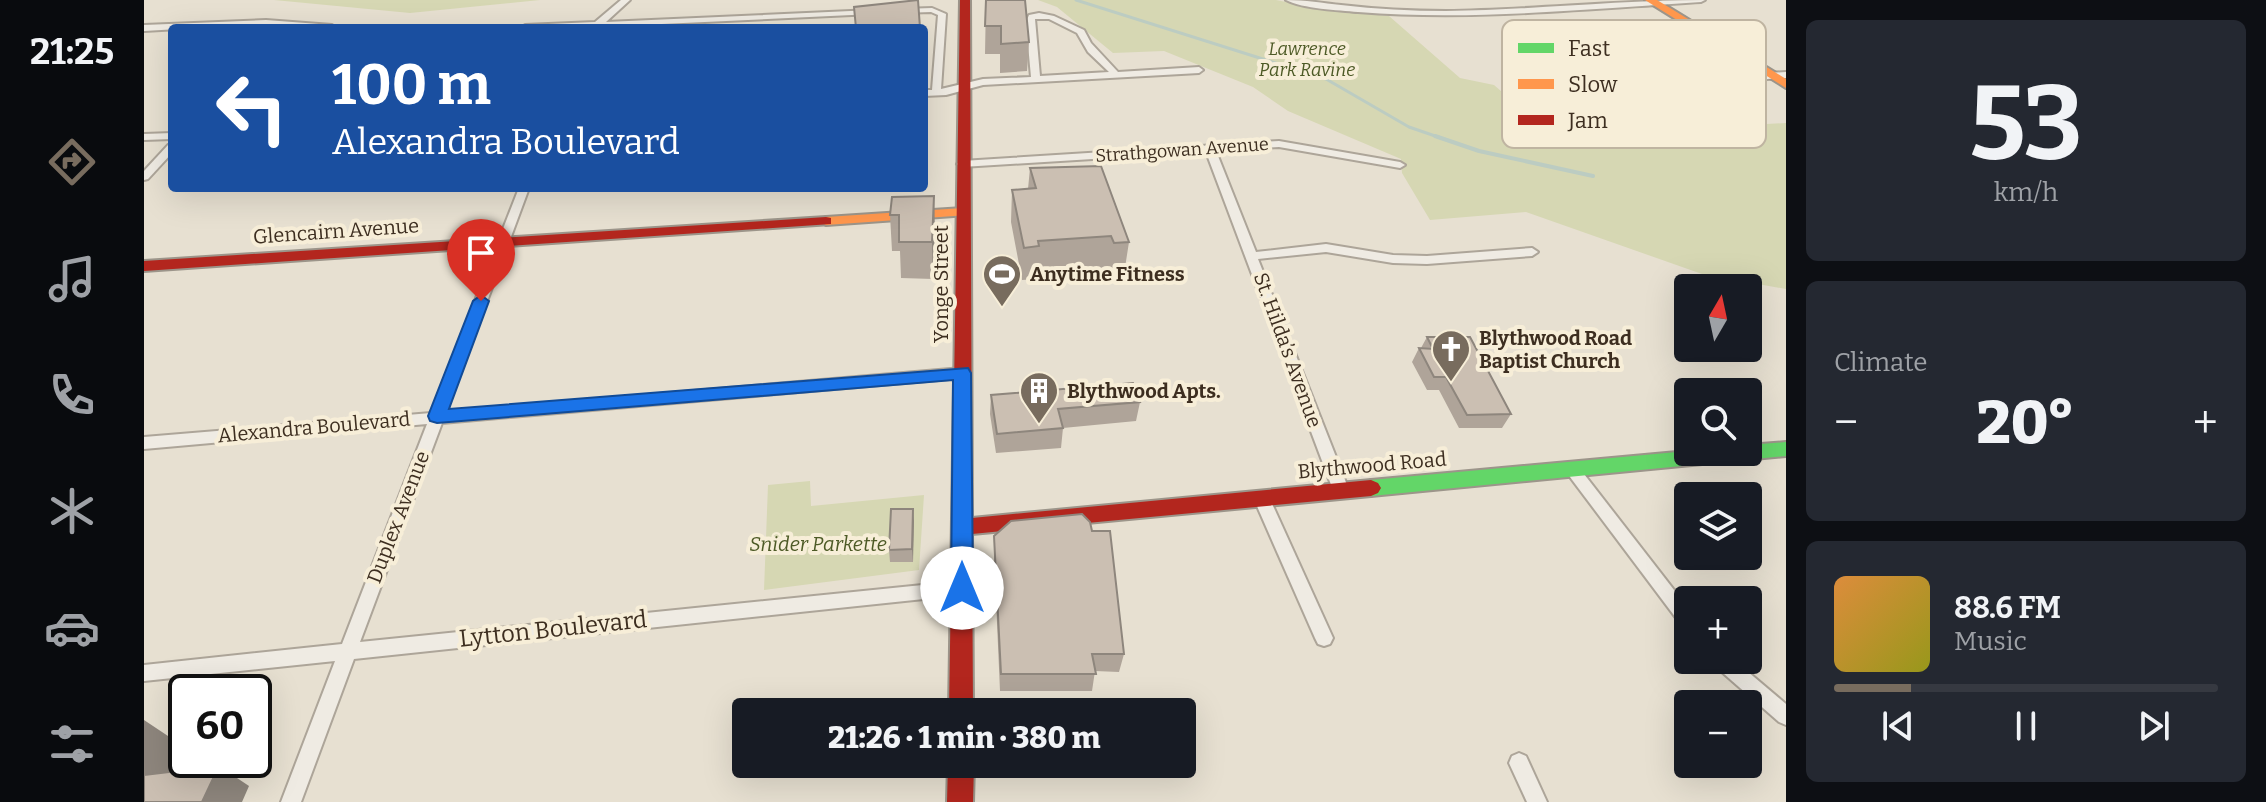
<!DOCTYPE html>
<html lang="en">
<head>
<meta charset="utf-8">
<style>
  :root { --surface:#171b24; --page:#242831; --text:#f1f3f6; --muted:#9ea1a6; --line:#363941; --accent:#786c5e }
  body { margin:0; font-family:Bitter,serif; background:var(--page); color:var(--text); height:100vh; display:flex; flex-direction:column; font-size:30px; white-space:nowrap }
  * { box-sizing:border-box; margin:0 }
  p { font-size:26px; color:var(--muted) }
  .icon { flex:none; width:44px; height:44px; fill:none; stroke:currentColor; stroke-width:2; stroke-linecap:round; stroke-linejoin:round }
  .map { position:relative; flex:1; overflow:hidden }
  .sheet { display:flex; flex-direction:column; gap:20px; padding:20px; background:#0d0f14; width:480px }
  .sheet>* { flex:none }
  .guide { position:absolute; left:24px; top:24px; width:760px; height:168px; border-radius:8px; box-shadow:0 8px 32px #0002; background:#1a4fa0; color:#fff; overflow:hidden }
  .needle { width:52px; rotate:9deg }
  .tools { position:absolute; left:1530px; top:274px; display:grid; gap:16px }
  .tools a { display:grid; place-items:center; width:88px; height:88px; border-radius:8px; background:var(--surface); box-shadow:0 8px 32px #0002; font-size:40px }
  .speed { position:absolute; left:24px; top:674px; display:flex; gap:16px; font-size:40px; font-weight:700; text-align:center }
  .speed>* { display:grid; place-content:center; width:104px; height:104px; border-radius:50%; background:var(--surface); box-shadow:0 8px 32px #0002; line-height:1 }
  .speed .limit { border:4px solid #111; border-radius:12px; background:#fff; color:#111 }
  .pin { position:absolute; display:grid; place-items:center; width:68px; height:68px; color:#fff; margin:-82px -34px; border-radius:50% 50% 50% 0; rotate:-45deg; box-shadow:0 0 8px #0007 }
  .pin .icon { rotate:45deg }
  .me { position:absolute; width:88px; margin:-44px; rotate:0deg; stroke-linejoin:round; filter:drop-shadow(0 0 6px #0008) }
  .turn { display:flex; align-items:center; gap:28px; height:168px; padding:0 32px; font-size:36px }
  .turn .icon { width:104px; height:104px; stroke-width:2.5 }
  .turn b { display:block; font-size:56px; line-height:68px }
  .big { font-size:60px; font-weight:800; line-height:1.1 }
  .sheet .card { flex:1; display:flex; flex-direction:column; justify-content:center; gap:12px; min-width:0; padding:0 28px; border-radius:12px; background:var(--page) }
  .sheet .dial { align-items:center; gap:0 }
  .dial b { font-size:104px; line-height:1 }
  .song { display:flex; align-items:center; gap:24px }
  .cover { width:96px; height:96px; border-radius:12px; background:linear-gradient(135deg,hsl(30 70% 55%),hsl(60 70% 35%)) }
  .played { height:8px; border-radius:4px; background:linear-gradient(90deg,var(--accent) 20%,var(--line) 20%) }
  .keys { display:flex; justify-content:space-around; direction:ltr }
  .heat { display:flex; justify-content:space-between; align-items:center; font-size:44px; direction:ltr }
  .trip { position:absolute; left:588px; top:698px; width:464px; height:80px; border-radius:8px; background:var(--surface); box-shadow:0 8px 32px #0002; font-weight:800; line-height:80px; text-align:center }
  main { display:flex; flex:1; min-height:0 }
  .dock { display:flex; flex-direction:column; width:144px; justify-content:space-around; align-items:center; background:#090b0e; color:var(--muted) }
  .dock .icon { width:56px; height:56px }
  .dock .active { color:var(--accent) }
  .dock b { font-size:36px; color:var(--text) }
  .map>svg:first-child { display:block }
</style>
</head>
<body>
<main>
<nav class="dock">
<b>21:25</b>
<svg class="icon active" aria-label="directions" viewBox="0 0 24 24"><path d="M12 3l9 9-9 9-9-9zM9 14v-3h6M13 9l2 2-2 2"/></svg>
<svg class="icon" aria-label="music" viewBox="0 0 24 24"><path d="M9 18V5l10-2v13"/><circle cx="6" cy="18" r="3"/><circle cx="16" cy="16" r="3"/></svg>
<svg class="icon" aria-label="phone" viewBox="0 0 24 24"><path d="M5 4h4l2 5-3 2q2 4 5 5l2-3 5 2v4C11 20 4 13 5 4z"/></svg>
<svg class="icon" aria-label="climate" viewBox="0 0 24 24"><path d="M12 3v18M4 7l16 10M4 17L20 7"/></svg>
<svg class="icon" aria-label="car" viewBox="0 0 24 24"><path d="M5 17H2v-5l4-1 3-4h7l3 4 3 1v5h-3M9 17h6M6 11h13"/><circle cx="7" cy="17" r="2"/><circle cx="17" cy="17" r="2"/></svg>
<svg class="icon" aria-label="filters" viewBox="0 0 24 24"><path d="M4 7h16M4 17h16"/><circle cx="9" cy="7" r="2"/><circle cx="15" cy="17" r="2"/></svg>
</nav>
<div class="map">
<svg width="1642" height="802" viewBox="0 0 1642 802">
  <rect width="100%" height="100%" fill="#e7e0d1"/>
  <g fill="#d6d7b3">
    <path d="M130 0H396L266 13Z"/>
    <path d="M894 0H1132L1183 10 1245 16 1316 78 1350 85 1409 136 1642 123V289L1558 274 1382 212 1286 220 1258 173 1257 159 1144 111 1109 87 1020 51 969 53 913 7Z"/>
    <path d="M666 481 667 506 780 495 775 570 620 590 624 485Z"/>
  </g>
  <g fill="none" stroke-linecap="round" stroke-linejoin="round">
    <path stroke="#bcccc2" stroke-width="3" d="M932 0 1182 79 1265 127 1297 138"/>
    <path stroke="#bcccc2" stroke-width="4" d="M1291 136 1335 151 1449 176"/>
    <g stroke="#ada599" stroke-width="4">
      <g id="street">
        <path d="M477 0H486L462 22 729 10 733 12 729 14 453 27 377 28 381 25 451 22Z"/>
        <path d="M1142 0C1161 0 1179 3 1197 5 1232 9 1267 11 1302 11 1388 10 1475 0 1561 0L1557 2C1443 9 1328 21 1214 12 1194 10 1159 9 1142 0Z"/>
        <path d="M788 8 802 14 797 89 839 79 887 77 882 22 885 15 895 13 910 16 940 30 947 43 974 72 1055 67 1059 70 1055 73 839 85 802 95 780 96V90H788L794 15 787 12 758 13 754 11 758 9ZM891 19H905L933 33 944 52 965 72 896 76Z"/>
        <path d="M122 20 188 25 192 28 122 24 0 31V25Z"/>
        <path d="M1642 72V78L1364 94 1359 91 1364 88Z"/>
        <path d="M28 133V139L0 140V134Z"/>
        <path d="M1135 141 1256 162 1261 165 1256 168 1135 147 1072 151 1112 252 1182 244 1249 255 1283 256 1388 248 1394 252 1388 256 1283 264 1249 263 1182 252 1114 259 1205 490 1202 494 1197 496 1192 494 1189 490 1062 152 818 167 813 164 818 161Z"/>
        <path d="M28 144V153L4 179 0 180V171L24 145Z"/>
        <path d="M375 188H385L302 412 818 368 825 373 818 378 298 423 216 642 818 581 824 583 826 588 824 593 818 595 210 659 157 802H137L191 661 0 681V665L198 644 283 424 0 449V437L287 413Z"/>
        <path d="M1428 463 1433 465 1544 608V629L1538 626 1423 473 1420 469 1423 465Z"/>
        <path d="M1117 491 1122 493 1125 497 1189 638 1186 644 1180 646 1174 644 1171 638 1109 497 1112 493Z"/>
        <path d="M1568 660H1590L1642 704V725L1635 722 1571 666Z"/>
        <path d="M1375 753 1382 756 1403 802H1383L1365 763 1368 756Z"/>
      </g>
    </g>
    <g stroke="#9c958a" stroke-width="4">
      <path id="fast" d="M1642 442V456L1227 496 1220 493 1217 488 1220 483 1227 480 1544 451 1604 452V445Z"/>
    </g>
    <g stroke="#9c958a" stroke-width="4">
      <g id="slow">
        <path d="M1501 0H1513L1642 79V88Z"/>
        <path d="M819 208 824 209V215L682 225 675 221 682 217Z"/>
      </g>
    </g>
    <g stroke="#9c958a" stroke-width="4">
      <g id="jam">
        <path d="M816 0H826L828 518 1227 480 1234 483 1237 488 1234 493 1227 496 828 534 829 712H805Z"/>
        <path d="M682 217 687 218V224L0 271V261Z"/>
        <path d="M804 764H830L829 802H803Z"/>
      </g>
    </g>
    <use href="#street" fill="#efebe3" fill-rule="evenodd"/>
    <use href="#fast" fill="#63d668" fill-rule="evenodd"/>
    <use href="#slow" fill="#ff974d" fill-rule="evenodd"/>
    <use href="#jam" fill="#b3261e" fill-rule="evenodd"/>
  </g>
  <g fill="#afa499">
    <path d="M842 0 882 12 885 42 883 71 856 73V54H841Z"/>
    <path d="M710 7 776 28H712Z"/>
    <path d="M886 168 985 242 980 274 965 275 963 269 893 274V279L878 280 867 222 868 190 884 189Z"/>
    <path d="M748 197 791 232 789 279 757 278 756 251H748L746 215Z"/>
    <path d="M1283 337 1367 414 1358 428H1315L1295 390H1283L1268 362 1275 348H1277Z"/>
    <path d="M847 395 996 402 992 421 919 428 917 448 852 453 846 414Z"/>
    <path d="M769 509V562H746L745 550Z"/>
    <path d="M948 531 980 654 975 672 951 671 948 691H856L850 555V536Z"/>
  </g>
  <g fill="#8e867d">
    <path d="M790 196 791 232 789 279 788 242Z"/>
    <path d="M769 509 770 521 769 562 768 549Z"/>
    <path d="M0 720 30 740 26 781 0 776Z"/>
    <path d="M75 766 105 786 98 802H58Z"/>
  </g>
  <g fill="#cbbfb2" stroke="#8e867d" stroke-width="2">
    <path d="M774 0 776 28H758V26L712 28 710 7Z"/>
    <path d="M842 0H881L885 42 857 44V26H841Z"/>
    <path d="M957 166 985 242 970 243 967 236 894 241 895 246 880 248 868 190 892 188 886 168Z"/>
    <path d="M790 196 788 242H755V215H746L748 197Z"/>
    <path d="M1283 337H1326L1367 414 1323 415 1302 377H1290L1275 348 1289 349Z"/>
    <path d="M989 383 996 402 914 409 919 428 853 434 847 395Z"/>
    <path d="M747 509H769L768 549 745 550Z"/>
    <path d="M938 514 946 522 948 531H966L980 654H948L952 674H857L850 536 867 521Z"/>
    <path d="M75 766 58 802H0V775Z"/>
  </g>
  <path fill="#1a73e8" stroke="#114b97" stroke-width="2" d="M337 295 345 301 305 409 824 368 827 373 829 588 826 594 818 597 810 594 807 588 809 380 293 423 286 421 284 416 329 301Z"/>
  <defs>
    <g id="stadium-pin" transform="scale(2)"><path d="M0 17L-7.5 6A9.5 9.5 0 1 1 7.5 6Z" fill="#786c5e" stroke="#f7eed8"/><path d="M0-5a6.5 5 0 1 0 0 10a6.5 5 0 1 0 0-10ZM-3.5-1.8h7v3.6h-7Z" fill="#fff"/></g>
    <g id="church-pin" transform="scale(2)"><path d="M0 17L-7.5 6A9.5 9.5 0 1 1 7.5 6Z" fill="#786c5e" stroke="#f7eed8"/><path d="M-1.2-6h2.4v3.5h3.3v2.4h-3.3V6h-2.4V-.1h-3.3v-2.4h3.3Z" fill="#fff"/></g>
    <g id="building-pin" transform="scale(2)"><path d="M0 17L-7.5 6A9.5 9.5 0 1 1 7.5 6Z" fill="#786c5e" stroke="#f7eed8"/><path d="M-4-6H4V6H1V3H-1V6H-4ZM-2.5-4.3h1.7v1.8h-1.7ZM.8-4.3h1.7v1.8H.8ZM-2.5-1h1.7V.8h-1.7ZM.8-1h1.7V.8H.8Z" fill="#fff"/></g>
  </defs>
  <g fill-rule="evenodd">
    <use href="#stadium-pin" x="858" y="274"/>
    <use href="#church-pin" x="1307" y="349"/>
    <use href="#building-pin" x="895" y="391"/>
  </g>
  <g text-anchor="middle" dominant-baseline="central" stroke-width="8" stroke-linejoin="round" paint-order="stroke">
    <g font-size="18" font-style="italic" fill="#4d5a26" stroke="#f7eed8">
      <text x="1163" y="49">Lawrence<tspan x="1163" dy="21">Park Ravine</tspan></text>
    </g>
    <g font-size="18" fill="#3d2e20" stroke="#f7eed8">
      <text transform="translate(1038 150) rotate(-4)">Strathgowan Avenue</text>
    </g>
    <g font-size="20" fill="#3d2e20" stroke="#f7eed8">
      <text transform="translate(192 231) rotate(-4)">Glencairn Avenue</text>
      <text transform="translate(797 284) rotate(-90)">Yonge Street</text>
      <text transform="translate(1144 350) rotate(70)">St. Hilda’s Avenue</text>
      <text transform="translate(170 427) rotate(-5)">Alexandra Boulevard</text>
      <text transform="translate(1228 465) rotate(-5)">Blythwood Road</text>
      <text transform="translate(254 517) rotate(-69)">Duplex Avenue</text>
    </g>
    <g font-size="20" font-weight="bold" fill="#3d2e20" stroke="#f7eed8" text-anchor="start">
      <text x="886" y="274">Anytime Fitness</text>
      <text x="1335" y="338">Blythwood Road<tspan x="1335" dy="23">Baptist Church</tspan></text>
      <text x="923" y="391">Blythwood Apts.</text>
    </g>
    <g font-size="20" font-style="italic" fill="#4d5a26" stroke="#f7eed8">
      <text x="674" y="544">Snider Parkette</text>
    </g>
    <g font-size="24" fill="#3d2e20" stroke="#f7eed8">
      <text transform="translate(409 629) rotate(-6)">Lytton Boulevard</text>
    </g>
  </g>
  <rect x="1358" y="20" width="264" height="128" rx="12" fill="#f7eed8" stroke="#bfb4a1" stroke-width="2"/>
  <rect x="1374" y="43" width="36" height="10" fill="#63d668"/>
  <rect x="1374" y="79" width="36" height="10" fill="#ff974d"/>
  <rect x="1374" y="115" width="36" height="10" fill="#b3261e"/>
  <g font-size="22" fill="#3d2e20">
    <text x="1424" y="56">Fast</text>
    <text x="1424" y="92">Slow</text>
    <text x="1424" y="128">Jam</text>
  </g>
</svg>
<div class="tools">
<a><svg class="needle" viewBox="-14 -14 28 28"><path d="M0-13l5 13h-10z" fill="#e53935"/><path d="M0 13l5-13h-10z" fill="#9ea1a6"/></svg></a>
<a><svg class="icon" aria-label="search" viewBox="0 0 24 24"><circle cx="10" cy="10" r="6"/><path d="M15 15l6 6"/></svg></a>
<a><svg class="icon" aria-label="layers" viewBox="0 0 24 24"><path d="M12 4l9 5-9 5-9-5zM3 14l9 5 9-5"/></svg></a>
<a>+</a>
<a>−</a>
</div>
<div class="speed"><div class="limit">60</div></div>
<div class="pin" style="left:337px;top:301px;background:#d93025"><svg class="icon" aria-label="arrive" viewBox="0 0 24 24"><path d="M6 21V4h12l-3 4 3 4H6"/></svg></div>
<svg class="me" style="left:818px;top:588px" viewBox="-20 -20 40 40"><circle r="19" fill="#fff"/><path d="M0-13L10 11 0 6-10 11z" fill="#1a73e8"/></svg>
<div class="trip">21:26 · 1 min · 380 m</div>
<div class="guide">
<div class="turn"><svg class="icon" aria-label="left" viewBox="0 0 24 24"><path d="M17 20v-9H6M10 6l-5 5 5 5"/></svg><div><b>100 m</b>Alexandra Boulevard</div></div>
</div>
</div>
<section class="sheet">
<div class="card dial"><b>53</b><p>km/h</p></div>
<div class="card"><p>Climate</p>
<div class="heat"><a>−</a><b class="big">20°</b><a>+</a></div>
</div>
<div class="card">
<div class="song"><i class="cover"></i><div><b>88.6 FM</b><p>Music</p></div></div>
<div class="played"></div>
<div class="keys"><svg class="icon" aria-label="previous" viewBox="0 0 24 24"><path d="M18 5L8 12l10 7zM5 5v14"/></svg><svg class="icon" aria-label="pause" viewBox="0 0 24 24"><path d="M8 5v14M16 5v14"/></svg><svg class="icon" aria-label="next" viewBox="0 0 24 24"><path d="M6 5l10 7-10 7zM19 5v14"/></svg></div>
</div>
</section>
</main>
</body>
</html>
